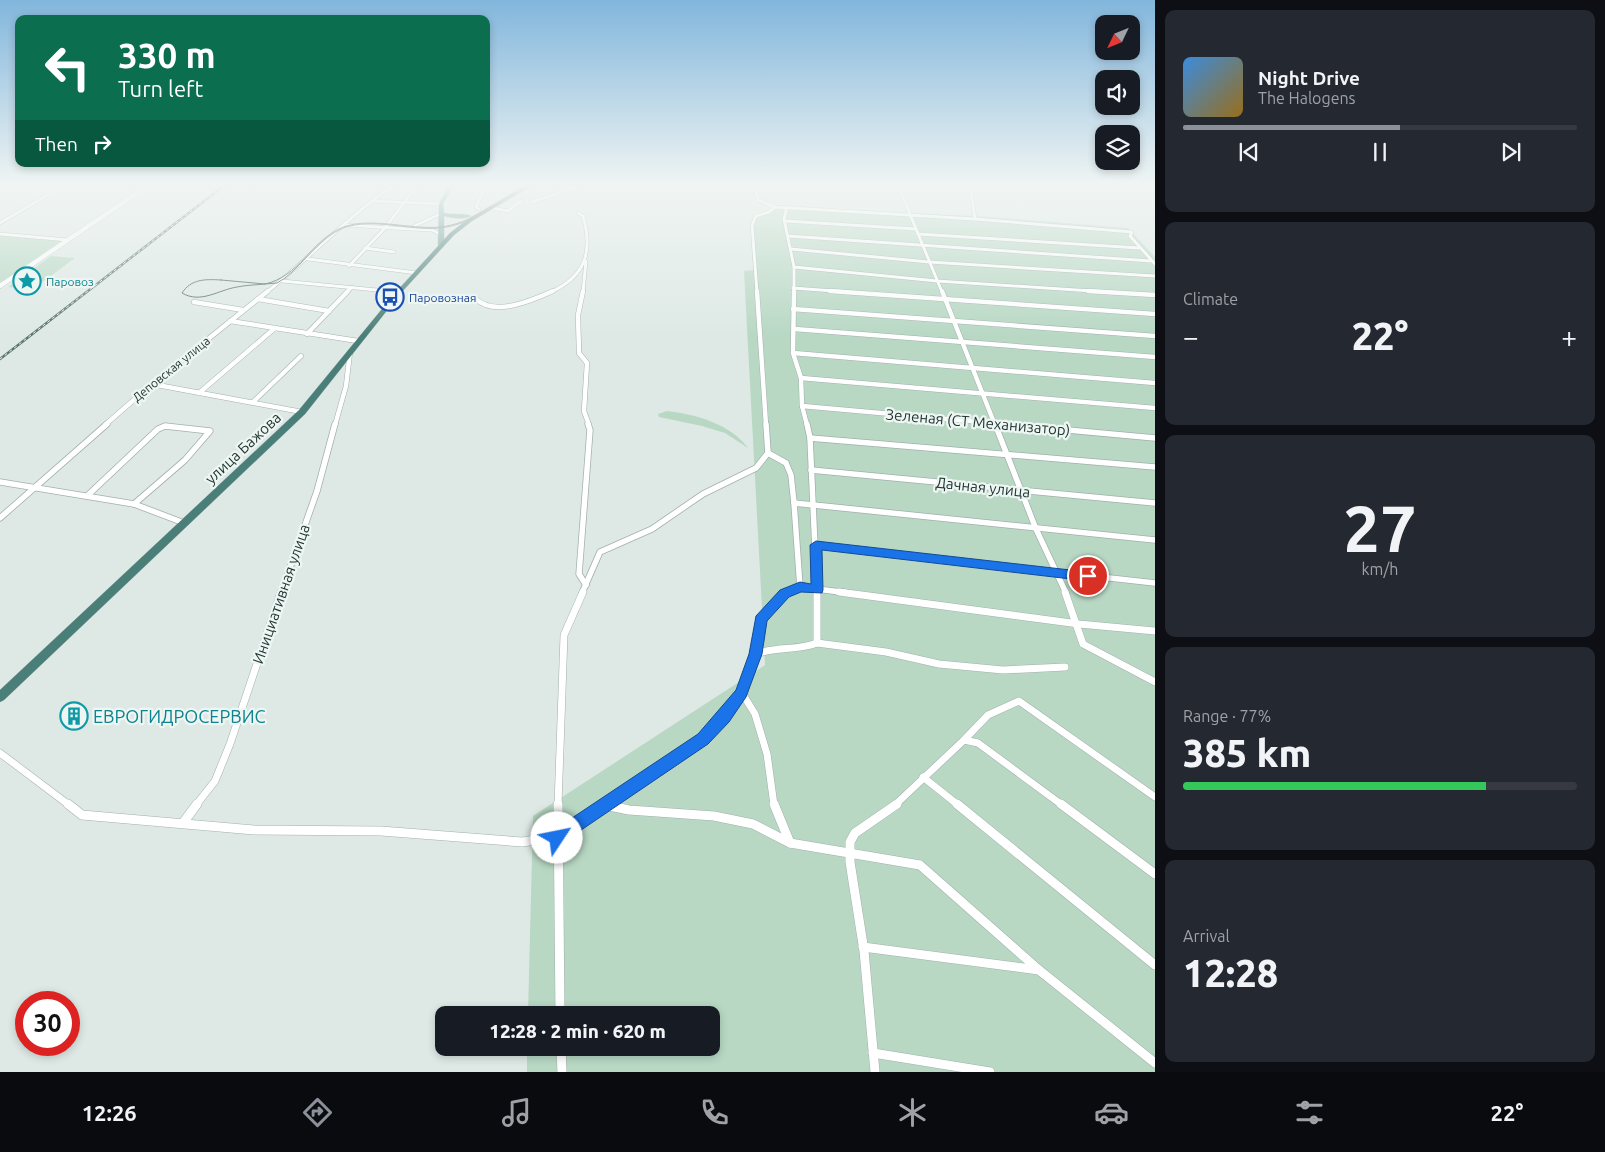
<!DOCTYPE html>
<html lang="en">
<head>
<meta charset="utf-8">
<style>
  :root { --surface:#171b24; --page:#242831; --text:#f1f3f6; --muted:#9ea1a6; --line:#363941; --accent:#8c9099 }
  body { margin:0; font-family:Ubuntu,sans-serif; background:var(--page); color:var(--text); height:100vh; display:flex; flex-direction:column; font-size:19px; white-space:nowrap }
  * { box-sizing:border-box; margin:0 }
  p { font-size:16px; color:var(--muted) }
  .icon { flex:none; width:28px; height:28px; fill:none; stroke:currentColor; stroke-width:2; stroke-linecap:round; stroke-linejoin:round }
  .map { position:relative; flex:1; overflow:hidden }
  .panel { display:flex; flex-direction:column; gap:10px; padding:10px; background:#0d0f14; width:450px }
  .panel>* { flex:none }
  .top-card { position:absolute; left:15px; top:15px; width:475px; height:152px; border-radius:10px; box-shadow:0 2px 8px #0003; background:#0b6e4f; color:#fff; overflow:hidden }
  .needle { width:32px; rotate:227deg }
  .tools { position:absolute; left:1095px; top:15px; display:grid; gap:10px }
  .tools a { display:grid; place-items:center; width:45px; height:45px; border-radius:10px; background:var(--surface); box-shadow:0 2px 8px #0003; font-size:25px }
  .speed { position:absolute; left:15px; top:991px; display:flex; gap:10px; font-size:25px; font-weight:700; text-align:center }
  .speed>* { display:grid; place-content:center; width:65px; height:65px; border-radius:50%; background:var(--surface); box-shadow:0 2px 8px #0003; line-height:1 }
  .speed .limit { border:8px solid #d22; background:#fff; color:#111 }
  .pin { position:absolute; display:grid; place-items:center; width:42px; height:42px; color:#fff; margin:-21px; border:2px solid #fff; border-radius:50%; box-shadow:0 1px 5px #0007 }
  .me { position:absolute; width:55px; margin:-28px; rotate:56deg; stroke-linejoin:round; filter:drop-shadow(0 0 4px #0008) }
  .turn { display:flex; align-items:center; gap:18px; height:105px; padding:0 20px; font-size:22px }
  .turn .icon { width:65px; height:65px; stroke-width:2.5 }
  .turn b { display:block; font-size:35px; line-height:42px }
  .then { display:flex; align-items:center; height:48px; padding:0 20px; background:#0003; gap:10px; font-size:19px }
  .big { font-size:38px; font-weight:800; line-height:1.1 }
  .panel .card { flex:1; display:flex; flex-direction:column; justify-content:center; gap:8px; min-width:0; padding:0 18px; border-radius:10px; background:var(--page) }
  .panel .dial { align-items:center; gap:0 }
  .dial b { font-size:65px; line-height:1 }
  .song { display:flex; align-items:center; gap:15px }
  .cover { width:60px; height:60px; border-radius:8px; background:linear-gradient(135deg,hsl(210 70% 55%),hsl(40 70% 35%)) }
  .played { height:5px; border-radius:2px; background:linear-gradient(90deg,var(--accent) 55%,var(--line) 55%) }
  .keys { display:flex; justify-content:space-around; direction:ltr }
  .heat { display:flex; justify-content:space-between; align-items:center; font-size:28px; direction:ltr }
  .charge { height:8px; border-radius:4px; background:linear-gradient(90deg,#34c759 77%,var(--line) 0) }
  .trip { position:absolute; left:435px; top:1006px; width:285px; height:50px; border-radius:10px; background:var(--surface); box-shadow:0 2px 8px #0003; font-weight:800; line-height:50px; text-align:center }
  .tabs { display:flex; height:80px; justify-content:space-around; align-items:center; background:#090b0e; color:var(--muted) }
  .tabs .icon { width:35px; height:35px }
  .tabs .active { color:var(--accent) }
  .tabs b { font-size:22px; color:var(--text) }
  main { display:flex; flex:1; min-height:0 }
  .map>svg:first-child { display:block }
</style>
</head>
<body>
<main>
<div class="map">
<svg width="1155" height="1072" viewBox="0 0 1155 1072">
  <rect width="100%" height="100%" fill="#dee9e5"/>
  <g fill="#b8d8c4">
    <path d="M775 207 977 216 1128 228 1155 257V1072H527V1048H711V1015H528L533 816 765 665 744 271 755 270 752 225 756 216 769 212Z"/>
    <path d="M0 235 55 240 61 241 0 283Z"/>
    <path d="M51 256 75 258 33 289 8 287Z"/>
    <path d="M667 411C695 414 731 424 748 448L725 433 702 426 659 417 658 414Z"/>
  </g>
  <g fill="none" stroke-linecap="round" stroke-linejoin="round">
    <g stroke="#a2b0ac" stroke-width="4">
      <g id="minor-far4">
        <path d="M754 185 758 200 775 207 975 219 970 185"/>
        <path d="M898 185 942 292"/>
        <path d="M372 201 441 204"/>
        <path d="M532 202 582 185"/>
        <path d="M787 207 784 219 794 267V292"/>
        <path d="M491 208 508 211 521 201"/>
        <path d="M479 209 476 207 486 185"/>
        <path d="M975 219 1132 232 1130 236 1155 264"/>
        <path d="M785 221 916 229"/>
        <path d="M0 223 65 185"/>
        <path d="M347 225 408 229 440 214"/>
        <path d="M410 229 432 230 440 234"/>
        <path d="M0 234 68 240"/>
        <path d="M918 234 1139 248"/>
        <path d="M788 236 1151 261"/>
        <path d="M365 248 394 252"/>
        <path d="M791 249 929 262 1155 276"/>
        <path d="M308 259 417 273"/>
        <path d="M349 266 385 228 417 185"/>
        <path d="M794 267 937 281 1107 292"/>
        <path d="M282 281 398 292"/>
        <path d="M793 288 848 292"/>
        <path d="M267 292C309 258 350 215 394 185"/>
        <path d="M347 292 352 287"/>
        <path d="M551 292C586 276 593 251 583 216L578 213"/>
        <path d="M583 292 586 261"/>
        <path d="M757 292 752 225 756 216 769 212 775 207"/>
      </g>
    </g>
    <g stroke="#a2b0ac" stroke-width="5.5">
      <g id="minor-far3">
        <path d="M385 291 399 292"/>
        <path d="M583 291 578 315 579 353 587 363 584 411 589 425"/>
        <path d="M757 291 766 425"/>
        <path d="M794 291 793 353 801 378 802 406 807 425"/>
        <path d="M830 291 1155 314"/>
        <path d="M942 291 995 425"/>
        <path d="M1088 291 1155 295"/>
        <path d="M258 299 329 311"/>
        <path d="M476 299C495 317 533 300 553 291"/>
        <path d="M194 302 243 310"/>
        <path d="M793 309 1155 336"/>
        <path d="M230 321 358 341"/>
        <path d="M795 329 1155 357"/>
        <path d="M307 334 348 291"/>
        <path d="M793 353 1155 383"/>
        <path d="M801 378 1155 408"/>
        <path d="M152 384 302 412"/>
        <path d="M199 393 275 328"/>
        <path d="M253 402 301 356"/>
        <path d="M802 406 1015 425"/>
        <path d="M105 425 152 384 268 291"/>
        <path d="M335 425 346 386 350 352"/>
      </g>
    </g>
    <g stroke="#a2b0ac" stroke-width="7">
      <g id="minor-far2">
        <path d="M807 424 810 438 817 593"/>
        <path d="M995 424 1036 529 1066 593"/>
        <path d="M1001 424 1155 438"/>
        <path d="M810 438 1155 467"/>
        <path d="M768 453 786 463 791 475 794 503"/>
        <path d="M811 470 1155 503"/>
        <path d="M0 482 134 504 184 523"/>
        <path d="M88 495 158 429 165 426 210 431 185 460 134 504"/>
        <path d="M0 518 107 424"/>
        <path d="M816 545 1155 583"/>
        <path d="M586 585 579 574 590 430 588 424"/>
        <path d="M800 587 794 503 1155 540"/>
        <path d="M281 593 317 491 335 424"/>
        <path d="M582 593 600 552 652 529 703 494 756 468 768 453 766 424"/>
        <path d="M785 593 800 587 849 593"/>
      </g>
    </g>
    <g stroke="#a2b0ac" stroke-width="8">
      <g id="minor-far1">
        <path d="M839 592 1079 624 1155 631"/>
        <path d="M1065 592 1083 644 1155 682"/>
        <path d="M817 643 886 652 939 664 1003 670 1065 667"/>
        <path d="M756 654 761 619 788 592"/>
        <path d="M742 693 755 714 767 754 774 805"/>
        <path d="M964 740 988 715 1019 701 1155 797"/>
        <path d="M0 753 69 805"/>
        <path d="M923 777 958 805"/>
        <path d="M196 805 215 781 230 744 281 592"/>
        <path d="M558 805 564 635 583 592"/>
        <path d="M604 805C652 773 711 745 741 694 748 682 751 667 756 654 776 646 797 651 817 643V592"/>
        <path d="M605 805H607"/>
        <path d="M895 805 964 740 978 743 1062 805"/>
      </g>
    </g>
    <g stroke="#a2b0ac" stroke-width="10">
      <g id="minor">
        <path d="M68 804 82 815 254 830 381 831 522 842 557 837 606 804"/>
        <path d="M558 804 560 1015"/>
        <path d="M774 804 790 843"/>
        <path d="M957 804 1155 965"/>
        <path d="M1061 804 1155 874"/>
        <path d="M605 805 629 810 714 816 753 824 790 843 920 865 1039 970 1155 1063"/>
        <path d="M183 823 197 804"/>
        <path d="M863 947 1039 970"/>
        <path d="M561 1048 562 1072"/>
        <path d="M873 1053 990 1072"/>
        <path d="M875 1072 864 951 850 862V842L855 833 897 804"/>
      </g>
    </g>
    <g stroke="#a2b0ac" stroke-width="5">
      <path id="tertiary" d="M0 286 149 185"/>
    </g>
    <g stroke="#bcc3c2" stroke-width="1">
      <path id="primary" d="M449 185H454L443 204 444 213C452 215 464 213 471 216 463 220 452 218 444 216V245L441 247 438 245 439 204Z"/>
    </g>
    <g stroke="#bcc3c2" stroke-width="1">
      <path id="trunk" d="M527 185H533L472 221 454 235 400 294 305 414 4 700 0 702V690L299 410 396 292 450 233 468 219Z"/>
    </g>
    <use href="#minor-far4" stroke="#fff" stroke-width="3"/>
    <use href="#minor-far3" stroke="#fff" stroke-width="4.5"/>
    <use href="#minor-far2" stroke="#fff" stroke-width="5.5"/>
    <use href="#minor-far1" stroke="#fff" stroke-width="7"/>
    <use href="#minor" stroke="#fff" stroke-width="9"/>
    <use href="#tertiary" stroke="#fff" stroke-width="4.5"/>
    <use href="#primary" fill="#669b93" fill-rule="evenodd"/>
    <use href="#trunk" fill="#4a7e78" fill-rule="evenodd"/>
    <g stroke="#5b736f" stroke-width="1">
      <path d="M221 280 265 284C256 285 246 285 237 287 218 290 201 304 182 293 191 279 205 279 221 280Z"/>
      <path d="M265 284C299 277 311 241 341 228 368 216 410 230 440 227 471 224 499 201 525 185"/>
      <path d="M265 284 277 283 285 278C304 263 321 237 343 228 374 217 408 231 439 228 472 225 501 202 528 185"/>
    </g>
    <g stroke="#5b736f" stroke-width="2.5">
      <path id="rail" d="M0 359 225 185"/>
    </g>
    <use href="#rail" stroke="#eef6f3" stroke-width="1" stroke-dasharray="3" stroke-linecap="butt"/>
  </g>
  <linearGradient id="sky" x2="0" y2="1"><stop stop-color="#82b6dc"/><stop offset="0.55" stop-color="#f0f5f3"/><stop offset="1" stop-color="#f0f5f3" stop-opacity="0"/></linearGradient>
  <rect width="1155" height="336" fill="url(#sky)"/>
  <path fill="#1a73e8" stroke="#114b97" d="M816 541 1088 572 1094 576 1088 581 822 550 823 590 822 593 801 592 789 597 767 621 762 654 746 697 729 722 708 744 562 843 557 845 551 843 549 838 551 832 698 734 736 690 749 654 756 616 780 590 800 582 811 584 810 545Z"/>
  <defs>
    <g id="sight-ring" transform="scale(1.4375)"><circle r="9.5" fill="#eef6f3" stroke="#0f9aa8" stroke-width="1.5"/><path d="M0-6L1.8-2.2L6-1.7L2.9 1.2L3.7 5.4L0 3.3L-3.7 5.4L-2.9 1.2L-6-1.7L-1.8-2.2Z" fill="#0f9aa8"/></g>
    <g id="bus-ring" transform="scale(1.4375)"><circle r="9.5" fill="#eef6f3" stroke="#1a4fb4" stroke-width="1.5"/><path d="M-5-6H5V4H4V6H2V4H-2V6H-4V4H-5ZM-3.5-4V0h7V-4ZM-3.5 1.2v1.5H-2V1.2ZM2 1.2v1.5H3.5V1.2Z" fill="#1a4fb4"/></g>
    <g id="building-ring" transform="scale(1.4375)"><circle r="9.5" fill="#eef6f3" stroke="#0f9aa8" stroke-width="1.5"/><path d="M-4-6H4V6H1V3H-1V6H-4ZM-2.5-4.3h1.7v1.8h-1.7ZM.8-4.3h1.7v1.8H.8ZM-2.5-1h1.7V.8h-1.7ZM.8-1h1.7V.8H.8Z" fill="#0f9aa8"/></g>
  </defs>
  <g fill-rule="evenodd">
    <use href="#sight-ring" x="27" y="281"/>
    <use href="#bus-ring" x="390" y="297"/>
    <use href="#building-ring" x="74" y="716"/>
  </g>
  <g text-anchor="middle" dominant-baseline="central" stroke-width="4.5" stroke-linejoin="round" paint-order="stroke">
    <g font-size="12" fill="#0d838f" stroke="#eef6f3" text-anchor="start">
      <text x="46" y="281">Паровоз</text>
    </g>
    <g font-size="12" fill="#164399" stroke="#eef6f3" text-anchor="start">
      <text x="409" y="297">Паровозная</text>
    </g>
    <g font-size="12" fill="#213733" stroke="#eef6f3">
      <text transform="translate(171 369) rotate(-39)">Деповская улица</text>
    </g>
    <g font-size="15" fill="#213733" stroke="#eef6f3">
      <text transform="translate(978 422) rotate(5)">Зеленая (СТ Механизатор)</text>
      <text transform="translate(243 448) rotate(-43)">улица Бажова</text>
      <text transform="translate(983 487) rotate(6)">Дачная улица</text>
      <text transform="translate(281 594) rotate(-71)">Инициативная улица</text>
    </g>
    <g font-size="18" fill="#0d838f" stroke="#eef6f3" text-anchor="start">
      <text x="93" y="716">ЕВРОГИДРОСЕРВИС</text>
    </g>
  </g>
</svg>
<div class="tools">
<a><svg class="needle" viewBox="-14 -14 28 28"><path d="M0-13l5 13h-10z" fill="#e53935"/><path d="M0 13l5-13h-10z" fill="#9ea1a6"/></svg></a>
<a><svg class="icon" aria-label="sound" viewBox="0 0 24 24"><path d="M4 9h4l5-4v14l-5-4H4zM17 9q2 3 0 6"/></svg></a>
<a><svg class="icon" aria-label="layers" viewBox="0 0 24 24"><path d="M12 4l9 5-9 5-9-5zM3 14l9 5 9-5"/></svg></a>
</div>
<div class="speed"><div class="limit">30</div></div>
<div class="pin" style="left:1088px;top:576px;background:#d93025"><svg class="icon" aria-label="arrive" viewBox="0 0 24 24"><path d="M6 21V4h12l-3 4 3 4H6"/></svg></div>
<svg class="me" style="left:557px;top:838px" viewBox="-20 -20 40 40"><circle r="19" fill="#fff"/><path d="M0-13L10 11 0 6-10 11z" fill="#1a73e8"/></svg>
<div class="trip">12:28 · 2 min · 620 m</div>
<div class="top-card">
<div class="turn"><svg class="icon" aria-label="left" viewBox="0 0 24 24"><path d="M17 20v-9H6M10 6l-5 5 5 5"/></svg><div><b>330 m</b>Turn left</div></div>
<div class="then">Then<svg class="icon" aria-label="right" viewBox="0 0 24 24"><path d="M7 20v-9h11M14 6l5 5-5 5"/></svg></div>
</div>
</div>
<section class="panel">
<div class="card">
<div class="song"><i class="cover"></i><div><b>Night Drive</b><p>The Halogens</p></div></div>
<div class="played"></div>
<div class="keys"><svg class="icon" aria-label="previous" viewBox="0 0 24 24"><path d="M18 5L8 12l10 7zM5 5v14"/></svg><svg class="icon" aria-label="pause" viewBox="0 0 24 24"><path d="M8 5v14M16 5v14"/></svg><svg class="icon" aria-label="next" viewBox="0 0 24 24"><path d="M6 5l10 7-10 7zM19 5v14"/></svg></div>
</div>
<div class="card"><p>Climate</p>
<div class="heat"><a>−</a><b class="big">22°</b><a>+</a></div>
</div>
<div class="card dial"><b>27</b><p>km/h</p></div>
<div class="card"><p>Range · 77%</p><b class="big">385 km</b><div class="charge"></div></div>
<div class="card"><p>Arrival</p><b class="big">12:28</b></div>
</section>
</main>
<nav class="tabs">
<b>12:26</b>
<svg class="icon active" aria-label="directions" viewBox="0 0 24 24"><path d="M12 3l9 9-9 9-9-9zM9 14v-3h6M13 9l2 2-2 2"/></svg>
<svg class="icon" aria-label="music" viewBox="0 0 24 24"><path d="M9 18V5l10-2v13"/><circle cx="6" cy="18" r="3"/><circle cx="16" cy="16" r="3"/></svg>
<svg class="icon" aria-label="phone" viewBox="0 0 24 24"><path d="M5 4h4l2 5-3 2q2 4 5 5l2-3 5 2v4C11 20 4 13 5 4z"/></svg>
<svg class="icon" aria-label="climate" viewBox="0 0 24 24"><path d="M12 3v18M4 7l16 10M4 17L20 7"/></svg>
<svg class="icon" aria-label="car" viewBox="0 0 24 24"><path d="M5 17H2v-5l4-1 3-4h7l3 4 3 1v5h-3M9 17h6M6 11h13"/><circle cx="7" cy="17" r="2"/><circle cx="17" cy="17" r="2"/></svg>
<svg class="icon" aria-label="filters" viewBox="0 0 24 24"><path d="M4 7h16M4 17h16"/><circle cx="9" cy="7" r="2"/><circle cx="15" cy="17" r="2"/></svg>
<b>22°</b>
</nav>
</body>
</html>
